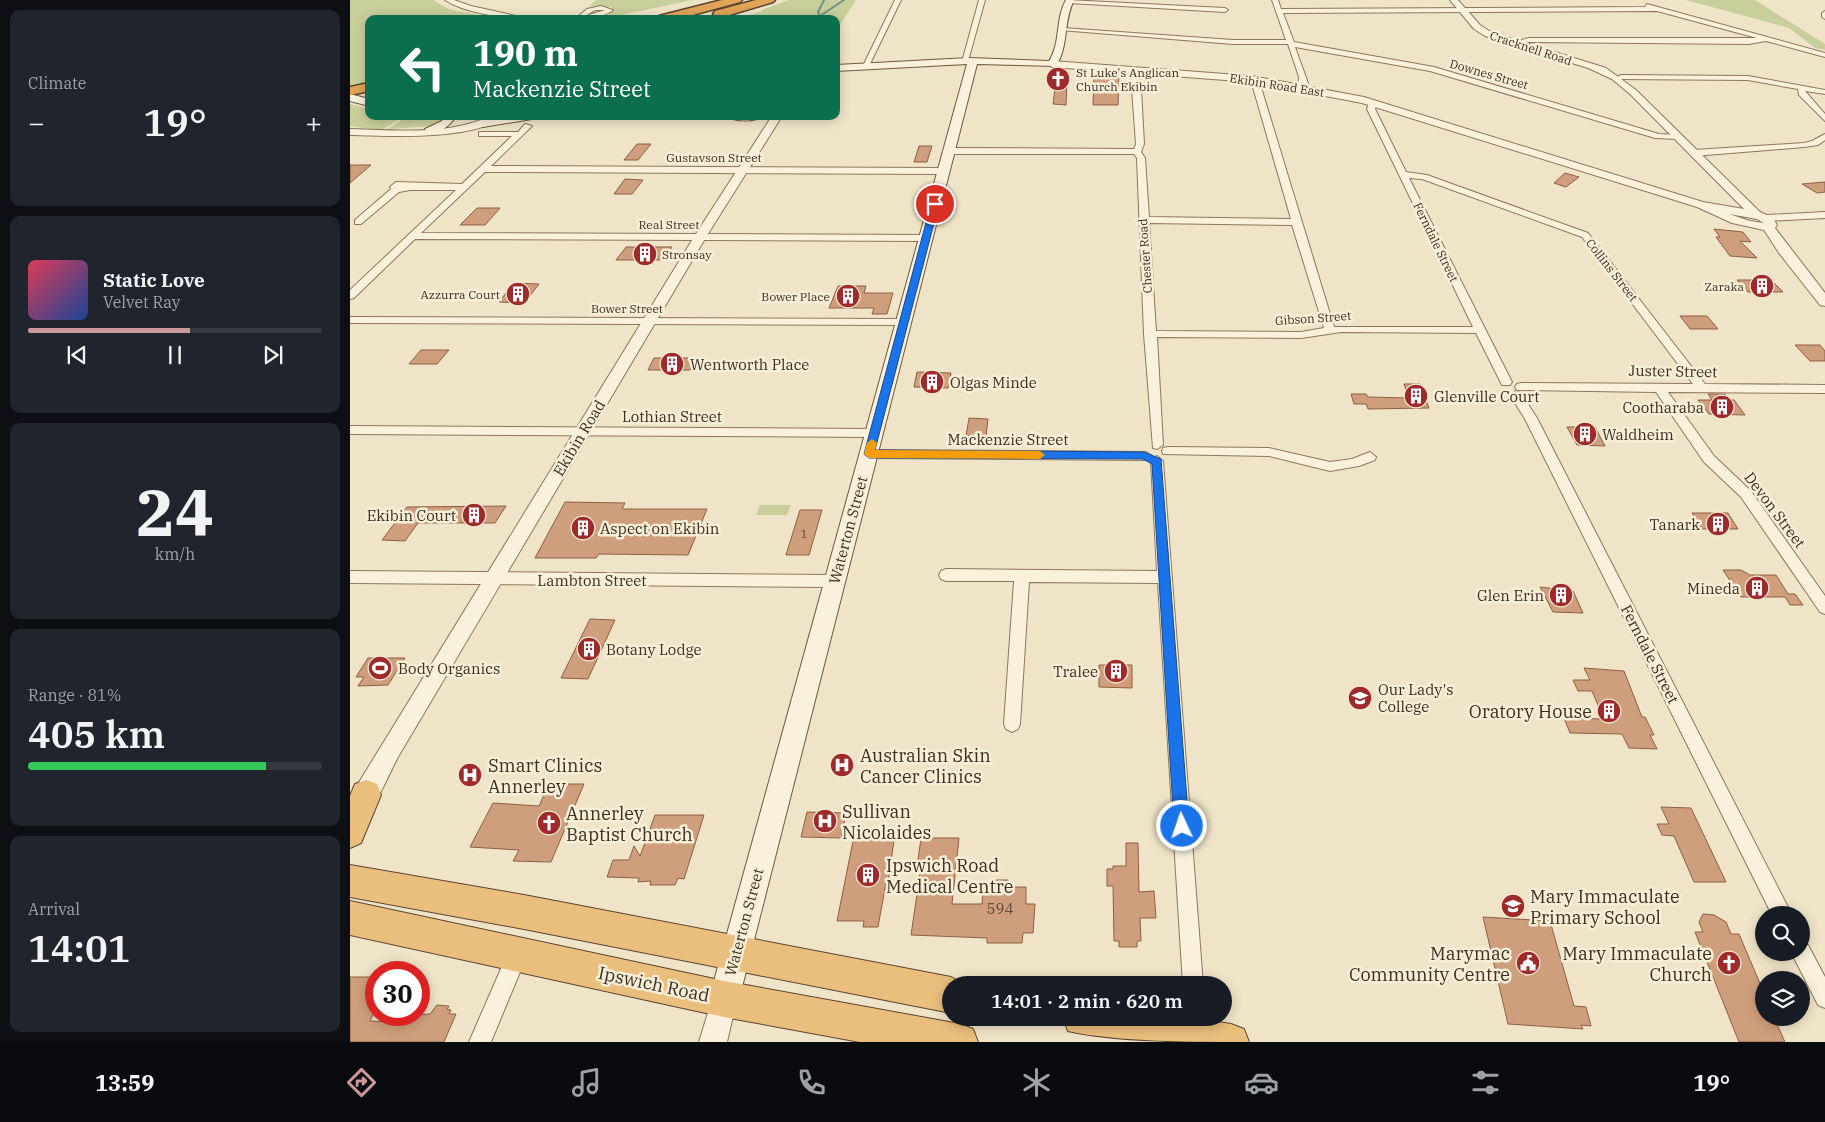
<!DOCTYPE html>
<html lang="en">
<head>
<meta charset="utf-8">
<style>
  :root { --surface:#171b24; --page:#20242c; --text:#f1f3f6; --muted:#9ea1a6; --line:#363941; --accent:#cc999b }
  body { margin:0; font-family:"IBM Plex Serif",serif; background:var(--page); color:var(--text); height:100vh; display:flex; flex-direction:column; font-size:19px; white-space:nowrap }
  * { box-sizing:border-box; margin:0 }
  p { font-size:16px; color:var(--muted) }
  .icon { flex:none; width:28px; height:28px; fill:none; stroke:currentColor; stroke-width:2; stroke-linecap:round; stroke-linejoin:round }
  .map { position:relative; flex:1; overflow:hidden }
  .drawer { display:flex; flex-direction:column; gap:10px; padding:10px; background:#0d0f14; width:350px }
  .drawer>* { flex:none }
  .hud { position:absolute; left:15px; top:15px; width:475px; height:105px; border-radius:10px; box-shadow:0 2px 12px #0003; background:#0b6e4f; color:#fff; overflow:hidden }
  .controls { position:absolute; left:1405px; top:906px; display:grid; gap:10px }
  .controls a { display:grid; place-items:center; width:55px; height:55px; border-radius:50%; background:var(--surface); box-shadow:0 2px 12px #0003; font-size:25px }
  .speed { position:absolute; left:15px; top:961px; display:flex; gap:10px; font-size:25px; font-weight:700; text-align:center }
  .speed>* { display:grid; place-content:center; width:65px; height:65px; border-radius:50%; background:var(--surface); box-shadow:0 2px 12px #0003; line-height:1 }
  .speed .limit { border:8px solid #d22; background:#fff; color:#111 }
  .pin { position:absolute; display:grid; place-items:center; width:42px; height:42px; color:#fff; margin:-21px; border:2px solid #fff; border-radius:50%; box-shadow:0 1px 5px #0007 }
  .me { position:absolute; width:55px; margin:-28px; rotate:357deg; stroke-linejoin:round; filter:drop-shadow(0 0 4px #0008) }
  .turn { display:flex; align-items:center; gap:18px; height:105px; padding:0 25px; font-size:22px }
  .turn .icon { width:65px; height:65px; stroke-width:2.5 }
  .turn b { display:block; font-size:35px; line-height:42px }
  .big { font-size:38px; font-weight:600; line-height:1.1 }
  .drawer .card { flex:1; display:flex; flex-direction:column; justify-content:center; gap:8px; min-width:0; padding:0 18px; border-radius:10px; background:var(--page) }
  .drawer .dial { align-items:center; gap:0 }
  .dial b { font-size:65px; line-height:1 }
  .song { display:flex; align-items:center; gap:15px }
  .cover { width:60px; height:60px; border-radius:8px; background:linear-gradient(135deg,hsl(350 70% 55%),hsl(220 70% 35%)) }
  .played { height:5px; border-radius:2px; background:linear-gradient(90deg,var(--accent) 55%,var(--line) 55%) }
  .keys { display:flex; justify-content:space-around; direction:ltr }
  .heat { display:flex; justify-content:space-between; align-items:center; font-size:28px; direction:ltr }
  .charge { height:8px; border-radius:4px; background:linear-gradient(90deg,#34c759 81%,var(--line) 0) }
  .trip { position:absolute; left:592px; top:976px; width:290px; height:50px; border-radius:25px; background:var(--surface); box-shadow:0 2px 12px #0003; font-weight:600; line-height:50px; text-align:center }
  .tabs { display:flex; height:80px; justify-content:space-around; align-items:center; background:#090b0e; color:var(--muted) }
  .tabs .icon { width:35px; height:35px }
  .tabs .active { color:var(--accent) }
  .tabs b { font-size:22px; color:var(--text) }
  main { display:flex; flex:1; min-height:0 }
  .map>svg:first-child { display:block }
</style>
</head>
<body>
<main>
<section class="drawer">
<div class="card"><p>Climate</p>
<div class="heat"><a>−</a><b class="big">19°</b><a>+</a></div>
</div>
<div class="card">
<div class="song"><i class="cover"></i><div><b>Static Love</b><p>Velvet Ray</p></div></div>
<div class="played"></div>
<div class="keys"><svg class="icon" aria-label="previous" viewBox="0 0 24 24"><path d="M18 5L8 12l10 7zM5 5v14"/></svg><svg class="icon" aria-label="pause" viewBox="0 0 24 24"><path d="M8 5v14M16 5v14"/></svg><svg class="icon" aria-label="next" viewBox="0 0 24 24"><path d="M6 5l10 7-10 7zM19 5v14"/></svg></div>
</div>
<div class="card dial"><b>24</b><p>km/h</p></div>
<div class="card"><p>Range · 81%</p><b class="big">405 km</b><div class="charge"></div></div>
<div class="card"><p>Arrival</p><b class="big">14:01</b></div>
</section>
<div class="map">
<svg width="1475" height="1042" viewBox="0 0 1475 1042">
  <rect width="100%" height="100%" fill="#f0e4c8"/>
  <g fill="#c9cf9b">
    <path d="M0 0H83L101 10 152 19H19V65L15 72 19 74V96L0 90Z"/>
    <path d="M246 0H343L266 16 259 15 263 9 261 7 239 6Z"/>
    <path d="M439 0H506L486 31V19H385L413 11 411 10Z"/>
    <path d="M1336 0H1405L1475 44V50L1465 48 1439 28Z"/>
    <path d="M0 104 19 109V116H54L35 128 27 130 0 126Z"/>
    <path d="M57 116H90L95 118 84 126 38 129Z"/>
    <path d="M410 505H441L437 515H406Z"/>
  </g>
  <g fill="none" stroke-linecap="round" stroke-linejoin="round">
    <g stroke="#6f938a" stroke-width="2">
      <path d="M470 16 494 0"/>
      <path d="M467 19 470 16 468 12 474 0"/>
    </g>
  </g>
  <g fill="#cf9f7d" stroke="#8d5f41">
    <path d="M744 75 769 76 768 105H743Z"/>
    <path d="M706 81H717L716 105 703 104Z"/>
    <path d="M287 144H301L288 160H274Z"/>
    <path d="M569 146H582L577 162H564Z"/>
    <path d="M0 165H21L0 183Z"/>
    <path d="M1215 173 1229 177 1216 187 1204 183Z"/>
    <path d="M275 179 293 180 282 194H264Z"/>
    <path d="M1475 182V192L1467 193 1452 184Z"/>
    <path d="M127 208H150L135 225H110Z"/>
    <path d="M1364 229 1393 232 1401 242 1390 241 1407 258 1380 256 1366 237H1370Z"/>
    <path d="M276 247H322L313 260H266Z"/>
    <path d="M1387 280H1421L1433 292H1398Z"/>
    <path d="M164 283 189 284 174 303 149 302Z"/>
    <path d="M488 286H516L514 293H543L537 314H522L524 308H479Z"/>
    <path d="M1330 316H1357L1368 329H1340Z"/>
    <path d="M1445 345H1470L1475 351V361H1460Z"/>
    <path d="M71 350H99L87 364H59Z"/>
    <path d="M304 358H346L340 370H298Z"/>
    <path d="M567 372 601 373 598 388 564 387Z"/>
    <path d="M1054 384H1070L1079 408 1018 409 1016 404H1004L1001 394H1016L1018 397 1059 398Z"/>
    <path d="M1358 394H1375L1379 400H1384L1395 415 1359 414 1348 400H1362Z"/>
    <path d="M619 418 638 419 636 436H616Z"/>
    <path d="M1217 427H1245L1255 446 1227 445Z"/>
    <path d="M215 502 275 503 272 509H357L338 555 249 554 246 558H185Z"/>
    <path d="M156 506 145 523H68L55 541 32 540 57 507Z"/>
    <path d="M450 510H472L459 555H436Z"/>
    <path d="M1342 513H1378L1388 529H1352Z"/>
    <path d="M1373 570H1391L1400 575H1426L1438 594H1445L1453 605H1440L1435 597H1391Z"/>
    <path d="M1190 587 1223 591 1233 613 1203 612Z"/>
    <path d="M240 619 265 620 238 679 211 678Z"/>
    <path d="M18 658H55L38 685 8 686 14 677H6Z"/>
    <path d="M749 665H782V688L749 687Z"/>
    <path d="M1234 668 1274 671 1292 717H1295L1304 735H1300L1307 749 1279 748 1272 734 1220 733 1214 718 1254 719 1242 691H1228L1223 680H1240Z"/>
    <path d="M199 784H234L201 862 163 861 169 850 120 847 143 803 189 806Z"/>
    <path d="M1311 807 1341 808 1376 882H1344L1324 836 1312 835 1307 824H1319Z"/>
    <path d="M457 812 496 813 491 838 451 837Z"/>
    <path d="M305 815H354L334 879 328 878 325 885H300L301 881 288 882 289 878 257 877 263 860H279L284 846 290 856Z"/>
    <path d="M526 833H545L538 883H536L528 927H513L514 921H487L504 836 526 837Z"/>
    <path d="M571 838H609L602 904H632L633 888H645L646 880H658V887H676V904H685L683 933H673L672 943H637V938L561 935 572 860H568Z"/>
    <path d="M776 843H788L789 892 804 891 806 918H790L791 941H787V947H769V941H764L763 886H757V869H763V866H776Z"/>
    <path d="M1353 914 1364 915 1376 922 1381 934H1389L1414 993V1018H1424L1435 1042H1389L1345 932H1353L1349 922Z"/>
    <path d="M1133 917 1200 921 1224 1006 1236 1007 1241 1026 1231 1025 1233 1029 1158 1024Z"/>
    <path d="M0 977H26V1008L20 1021 44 1022 48 1015 80 1014 87 1005 99 1006 97 1009 101 1010 99 1014H106L94 1042H0Z"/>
  </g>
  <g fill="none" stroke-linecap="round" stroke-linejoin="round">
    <g stroke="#8d765c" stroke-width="2">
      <g id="minor">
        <path d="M95 0H104L121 6 180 19C157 19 114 13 95 0Z"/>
        <path d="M545 0H551L519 66 512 68Z"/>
        <path d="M629 0H635L618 61 612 62Z"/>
        <path d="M717 0 875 8 878 10 875 12 719 3Z"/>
        <path d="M922 0H928L931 9 1295 7 1297 4 1475 53V57L1416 41 1399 44 1179 42 1163 45 1160 43 1179 38H1407L1307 11 933 13 944 42 1084 67 1309 134 1331 135 1332 137 1328 139 1305 138 1080 71 945 47 958 83 952 90 948 88 949 77 938 44H883L710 30 713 28 883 40H936Z"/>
        <path d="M251 6 263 10C253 18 238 19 225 19L237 9ZM245 10H255L235 16Z"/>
        <path d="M1475 11V19L1472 17V13Z"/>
        <path d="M786 68 790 70 794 144 791 152 795 158 799 217 941 219 902 84 906 78H912L910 84 984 327H1123L1017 109 1019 102 1023 100 1027 102 1025 109 1056 172 1077 175 1238 233 1355 384 1475 385V393L1318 392 1364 456 1401 491 1475 596V614L1470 612 1391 497 1354 462 1306 392 1167 390 1165 387 1167 384 1171 383 1343 384 1232 237 1072 179 1059 178 1162 382 1160 385H1152L1126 333 991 332 951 338 807 337 813 445 807 449 803 448 794 334 787 158 784 154H599L595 151 599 148 784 149 786 144 781 75 782 70ZM799 223 942 225 974 328 951 332 806 331Z"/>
        <path d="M1271 75 1398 76 1475 90V94L1455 91 1475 114V121L1449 95 1448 89 1398 80 1268 79 1267 77Z"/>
        <path d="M175 124 182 126 141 166 594 168 598 171 594 174 135 172 71 233 576 235 581 238 576 241 65 239 4 298 0 299V290L106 190H60L49 192 11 224H5V220L41 189 40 187 46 182 112 184 162 136H129V132H168Z"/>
        <path d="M1475 134V140L1468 145 1454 147 1344 156 1340 153 1344 150 1454 143 1462 141Z"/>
        <path d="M1475 212V218L1416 221 1411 218 1416 215Z"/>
        <path d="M0 317 553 319 558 322 553 325 0 323Z"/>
        <path d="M1166 391 1170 392 1187 418 1442 915H1422L1175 419 1160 395Z"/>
        <path d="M0 426 524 429 530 433 524 437 0 434Z"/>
        <path d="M818 447 919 448 980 462 1002 459 1020 452 1026 457 1025 460 1009 466 980 471 919 456 813 454 812 451 813 448Z"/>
        <path d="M519 450 796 452 802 456 796 460 519 458 513 454Z"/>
        <path d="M807 456 813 461 853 985H833L808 583 679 582 670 724 668 729 662 732 656 729 654 724 664 581H596L591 579 589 575 591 571 596 569 807 571 801 461Z"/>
        <path d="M0 571 485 575 490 577 492 581 490 585 485 587 0 583Z"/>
        <path d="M1451 942 1458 945 1475 977V1008L1468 1005 1441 952H1451Z"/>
        <path d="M167 945 174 948 177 955 141 1042H119L160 948Z"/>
      </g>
    </g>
    <g stroke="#8d765c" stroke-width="2">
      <g id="tertiary">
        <path d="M1100 0H1108L1130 25 1141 32 1256 68 1286 90 1410 212 1423 218 1427 225 1425 228 1475 293V306L1470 305 1429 253 1414 230 1382 223 1347 207 1012 103 902 82 702 67 697 64 702 61 902 76 1014 97 1353 202 1394 209 1280 94 1262 79 1238 68 1135 36 1124 29ZM1379 214 1407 219 1414 223 1400 221Z"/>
        <path d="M140 116H153C126 141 36 136 0 135V129C44 130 99 136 140 116Z"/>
        <path d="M422 116H432L356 237 48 757C36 779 24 816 0 826V797L344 237Z"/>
        <path d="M374 986 383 990 387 999 377 1042H349L365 990Z"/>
      </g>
    </g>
    <g stroke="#6f573f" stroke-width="2">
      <g id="secondary">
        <path d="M716 0H724C713 21 719 46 706 66L627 64 389 999 385 1010 374 1014 363 1010 359 999 617 64 486 71V65L619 58 699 61C711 43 705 19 716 0Z"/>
        <path d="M0 94 19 99V106L0 101Z"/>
        <path d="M94 116H106C100 126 87 136 75 133V129L92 121Z"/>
        <path d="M159 116H188L182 119 133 127 127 124 133 121Z"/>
        <path d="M377 116H413C406 122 384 122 377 116Z"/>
      </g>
    </g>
    <g stroke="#5b4430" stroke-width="2">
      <g id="trunk">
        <path d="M16 780 27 784 31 795 11 843 0 848V796L5 784Z"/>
        <path d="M0 865 174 895 601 977 615 985H601V1013L174 929 0 897Z"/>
        <path d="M0 901 374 981 610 1024 623 1029 628 1042H510L374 1017 0 935Z"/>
        <path d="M713 1018H843L881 1024 894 1029 899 1042C848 1042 765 1042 718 1031Z"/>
      </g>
    </g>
    <g stroke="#5b4430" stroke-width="3">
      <g id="motorway">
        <path d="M372 0H392L390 2 328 19H307L309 16Z"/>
        <path d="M406 0H425L423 2 369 18 363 14 365 11Z"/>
        <path d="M19 83V91L0 95V87Z"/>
      </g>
    </g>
    <use href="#minor" fill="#faf1dc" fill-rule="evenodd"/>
    <use href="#tertiary" fill="#faf1dc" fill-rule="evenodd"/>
    <use href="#secondary" fill="#faf1dc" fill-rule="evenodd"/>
    <use href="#trunk" fill="#eabe7c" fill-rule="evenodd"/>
    <use href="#motorway" fill="#e0a458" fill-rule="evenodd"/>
  </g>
  <path fill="#1a73e8" stroke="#114b97" d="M585 201 589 204 525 450 794 452 811 459 839 826 837 831 832 834 827 831 824 826 802 464 793 459 519 458 514 454 581 204Z"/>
  <path fill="#f59e0b" d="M522 439 527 443 525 450 690 451 695 455 690 459 519 458 514 454 517 443Z"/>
  <defs>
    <g id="church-disc" transform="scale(1.25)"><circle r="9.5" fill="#9e2a2b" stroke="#f7eed8"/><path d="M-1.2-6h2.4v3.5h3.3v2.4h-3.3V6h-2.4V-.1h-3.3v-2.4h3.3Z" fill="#fff"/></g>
    <g id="building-disc" transform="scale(1.25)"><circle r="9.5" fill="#9e2a2b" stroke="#f7eed8"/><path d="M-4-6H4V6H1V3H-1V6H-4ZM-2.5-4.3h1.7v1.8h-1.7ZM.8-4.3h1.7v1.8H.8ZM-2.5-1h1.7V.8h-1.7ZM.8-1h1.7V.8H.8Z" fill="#fff"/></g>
    <g id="stadium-disc" transform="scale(1.25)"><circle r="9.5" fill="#9e2a2b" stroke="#f7eed8"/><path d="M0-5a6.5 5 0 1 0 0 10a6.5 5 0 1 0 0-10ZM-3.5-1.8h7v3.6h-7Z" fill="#fff"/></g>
    <g id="school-disc" transform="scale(1.25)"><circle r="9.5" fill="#9e2a2b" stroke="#f7eed8"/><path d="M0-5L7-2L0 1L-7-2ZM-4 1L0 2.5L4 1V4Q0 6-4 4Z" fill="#fff"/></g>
    <g id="hospital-disc" transform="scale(1.25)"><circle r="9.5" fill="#9e2a2b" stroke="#f7eed8"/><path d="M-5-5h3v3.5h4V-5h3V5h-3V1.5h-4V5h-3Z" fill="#fff"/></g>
    <g id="civic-disc" transform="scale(1.25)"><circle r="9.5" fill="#9e2a2b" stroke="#f7eed8"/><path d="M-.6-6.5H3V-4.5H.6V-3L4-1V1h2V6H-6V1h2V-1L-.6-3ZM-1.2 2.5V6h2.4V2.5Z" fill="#fff"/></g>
  </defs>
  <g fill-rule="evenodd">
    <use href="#church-disc" x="708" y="79"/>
    <use href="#building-disc" x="295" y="254"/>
    <use href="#building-disc" x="1412" y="286"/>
    <use href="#building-disc" x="168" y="294"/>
    <use href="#building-disc" x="498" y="296"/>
    <use href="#building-disc" x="322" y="364"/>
    <use href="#building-disc" x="582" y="382"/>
    <use href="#building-disc" x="1066" y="396"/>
    <use href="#building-disc" x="1372" y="407"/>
    <use href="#building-disc" x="1235" y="434"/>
    <use href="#building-disc" x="124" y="515"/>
    <use href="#building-disc" x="1368" y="524"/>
    <use href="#building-disc" x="233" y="528"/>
    <use href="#building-disc" x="1407" y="588"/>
    <use href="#building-disc" x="1211" y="595"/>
    <use href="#building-disc" x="239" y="649"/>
    <use href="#stadium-disc" x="30" y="668"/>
    <use href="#building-disc" x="766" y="671"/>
    <use href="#school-disc" x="1010" y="698"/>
    <use href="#building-disc" x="1259" y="711"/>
    <use href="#hospital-disc" x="492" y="765"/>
    <use href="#hospital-disc" x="120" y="775"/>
    <use href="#hospital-disc" x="475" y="821"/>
    <use href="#church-disc" x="199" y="823"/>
    <use href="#building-disc" x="518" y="875"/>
    <use href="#school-disc" x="1163" y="906"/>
    <use href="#civic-disc" x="1178" y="963"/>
    <use href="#church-disc" x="1379" y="963"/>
  </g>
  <g text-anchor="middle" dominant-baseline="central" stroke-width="5" stroke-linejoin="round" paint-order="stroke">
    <g font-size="12" fill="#3d2e20" stroke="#f7eed8">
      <text transform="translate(1181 48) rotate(18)">Cracknell Road</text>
      <text transform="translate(1139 74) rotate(16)">Downes Street</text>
      <text transform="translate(927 85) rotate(9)">Ekibin Road East</text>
      <text x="364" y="157">Gustavson Street</text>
      <text x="319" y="224">Real Street</text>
      <text transform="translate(1086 242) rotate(64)">Ferndale Street</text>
      <text transform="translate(795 256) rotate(-94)">Chester Road</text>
      <text transform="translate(1262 270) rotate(52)">Collins Street</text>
      <text x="277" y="308">Bower Street</text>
      <text transform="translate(963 318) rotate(-4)">Gibson Street</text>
    </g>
    <g font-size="12" fill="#3d2e20" stroke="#f7eed8" text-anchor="end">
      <text x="726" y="72" text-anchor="start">St Luke's Anglican<tspan x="726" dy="14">Church Ekibin</tspan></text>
      <text x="312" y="254" text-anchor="start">Stronsay</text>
      <text x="1394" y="286">Zaraka</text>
      <text x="150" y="294">Azzurra Court</text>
      <text x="480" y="296">Bower Place</text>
    </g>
    <g font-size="12" fill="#624a37">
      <text x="454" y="533">1</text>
    </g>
    <g font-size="15" fill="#3d2e20" stroke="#f7eed8" text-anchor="start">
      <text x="340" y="364">Wentworth Place</text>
      <text x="600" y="382">Olgas Minde</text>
      <text x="1084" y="396">Glenville Court</text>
      <text x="1354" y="407" text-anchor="end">Cootharaba</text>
      <text x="1252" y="434">Waldheim</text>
      <text x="106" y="515" text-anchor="end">Ekibin Court</text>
      <text x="1350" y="524" text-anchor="end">Tanark</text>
      <text x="250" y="528">Aspect on Ekibin</text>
      <text x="1390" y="588" text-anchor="end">Mineda</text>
      <text x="1194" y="595" text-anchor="end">Glen Erin</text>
      <text x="256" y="649">Botany Lodge</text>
      <text x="48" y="668">Body Organics</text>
      <text x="748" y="671" text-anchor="end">Tralee</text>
      <text x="1028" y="689">Our Lady's<tspan x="1028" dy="17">College</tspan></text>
    </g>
    <g font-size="15" fill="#3d2e20" stroke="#f7eed8">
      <text transform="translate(1323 371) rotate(1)">Juster Street</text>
      <text x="322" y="416">Lothian Street</text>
      <text transform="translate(229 438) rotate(-59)">Ekibin Road</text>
      <text x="658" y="439">Mackenzie Street</text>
      <text transform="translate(1425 510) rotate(53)">Devon Street</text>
      <text transform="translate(498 530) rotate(-75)">Waterton Street</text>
      <text x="242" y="580">Lambton Street</text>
      <text transform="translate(1300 654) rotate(63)">Ferndale Street</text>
      <text transform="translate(394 922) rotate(-75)">Waterton Street</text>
    </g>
    <g font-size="15" fill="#624a37">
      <text x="650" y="908">594</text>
    </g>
    <g font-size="18" fill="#3d2e20" stroke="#f7eed8" text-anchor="start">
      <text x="1242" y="711" text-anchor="end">Oratory House</text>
      <text x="510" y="755">Australian Skin<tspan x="510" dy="21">Cancer Clinics</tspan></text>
      <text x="138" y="765">Smart Clinics<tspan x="138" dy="21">Annerley</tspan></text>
      <text x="492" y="811">Sullivan<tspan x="492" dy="21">Nicolaides</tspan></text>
      <text x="216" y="813">Annerley<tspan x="216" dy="21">Baptist Church</tspan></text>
      <text x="536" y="865">Ipswich Road<tspan x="536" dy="21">Medical Centre</tspan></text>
      <text x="1180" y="896">Mary Immaculate<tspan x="1180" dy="21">Primary School</tspan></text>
      <text x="1160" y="953" text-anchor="end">Marymac<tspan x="1160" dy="21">Community Centre</tspan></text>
      <text x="1362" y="953" text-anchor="end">Mary Immaculate<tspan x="1362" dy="21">Church</tspan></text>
    </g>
    <g font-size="18" fill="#3d2e20" stroke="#f7eed8">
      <text transform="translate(304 984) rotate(12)">Ipswich Road</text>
    </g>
  </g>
</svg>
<div class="controls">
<a><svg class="icon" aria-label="search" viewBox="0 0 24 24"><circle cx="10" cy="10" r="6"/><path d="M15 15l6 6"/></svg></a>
<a><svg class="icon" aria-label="layers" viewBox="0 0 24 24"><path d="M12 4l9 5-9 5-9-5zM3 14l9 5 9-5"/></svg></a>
</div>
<div class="speed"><div class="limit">30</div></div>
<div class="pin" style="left:585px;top:204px;background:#d93025"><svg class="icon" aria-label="arrive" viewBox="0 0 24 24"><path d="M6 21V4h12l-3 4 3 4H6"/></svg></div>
<svg class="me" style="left:832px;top:826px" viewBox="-20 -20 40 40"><circle r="17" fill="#1a73e8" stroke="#fff" stroke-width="3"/><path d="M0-11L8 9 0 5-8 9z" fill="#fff"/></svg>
<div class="trip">14:01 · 2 min · 620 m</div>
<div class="hud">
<div class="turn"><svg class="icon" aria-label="left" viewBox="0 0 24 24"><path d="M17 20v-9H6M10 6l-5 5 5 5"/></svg><div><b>190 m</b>Mackenzie Street</div></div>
</div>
</div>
</main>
<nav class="tabs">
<b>13:59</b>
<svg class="icon active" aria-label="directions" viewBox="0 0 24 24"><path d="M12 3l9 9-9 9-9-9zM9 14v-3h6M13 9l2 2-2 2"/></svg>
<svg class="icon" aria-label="music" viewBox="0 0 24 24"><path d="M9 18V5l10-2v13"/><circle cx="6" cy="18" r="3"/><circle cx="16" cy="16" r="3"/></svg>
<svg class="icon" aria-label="phone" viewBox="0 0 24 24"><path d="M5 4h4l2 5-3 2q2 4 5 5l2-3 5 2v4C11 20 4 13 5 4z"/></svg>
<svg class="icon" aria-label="climate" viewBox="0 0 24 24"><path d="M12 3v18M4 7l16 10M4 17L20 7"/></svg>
<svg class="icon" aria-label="car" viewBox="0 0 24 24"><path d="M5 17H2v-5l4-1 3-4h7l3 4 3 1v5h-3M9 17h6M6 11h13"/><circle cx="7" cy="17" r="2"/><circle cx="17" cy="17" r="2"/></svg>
<svg class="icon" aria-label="filters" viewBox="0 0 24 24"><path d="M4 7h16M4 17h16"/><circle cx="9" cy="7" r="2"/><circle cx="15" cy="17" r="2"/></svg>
<b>19°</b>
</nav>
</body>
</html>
